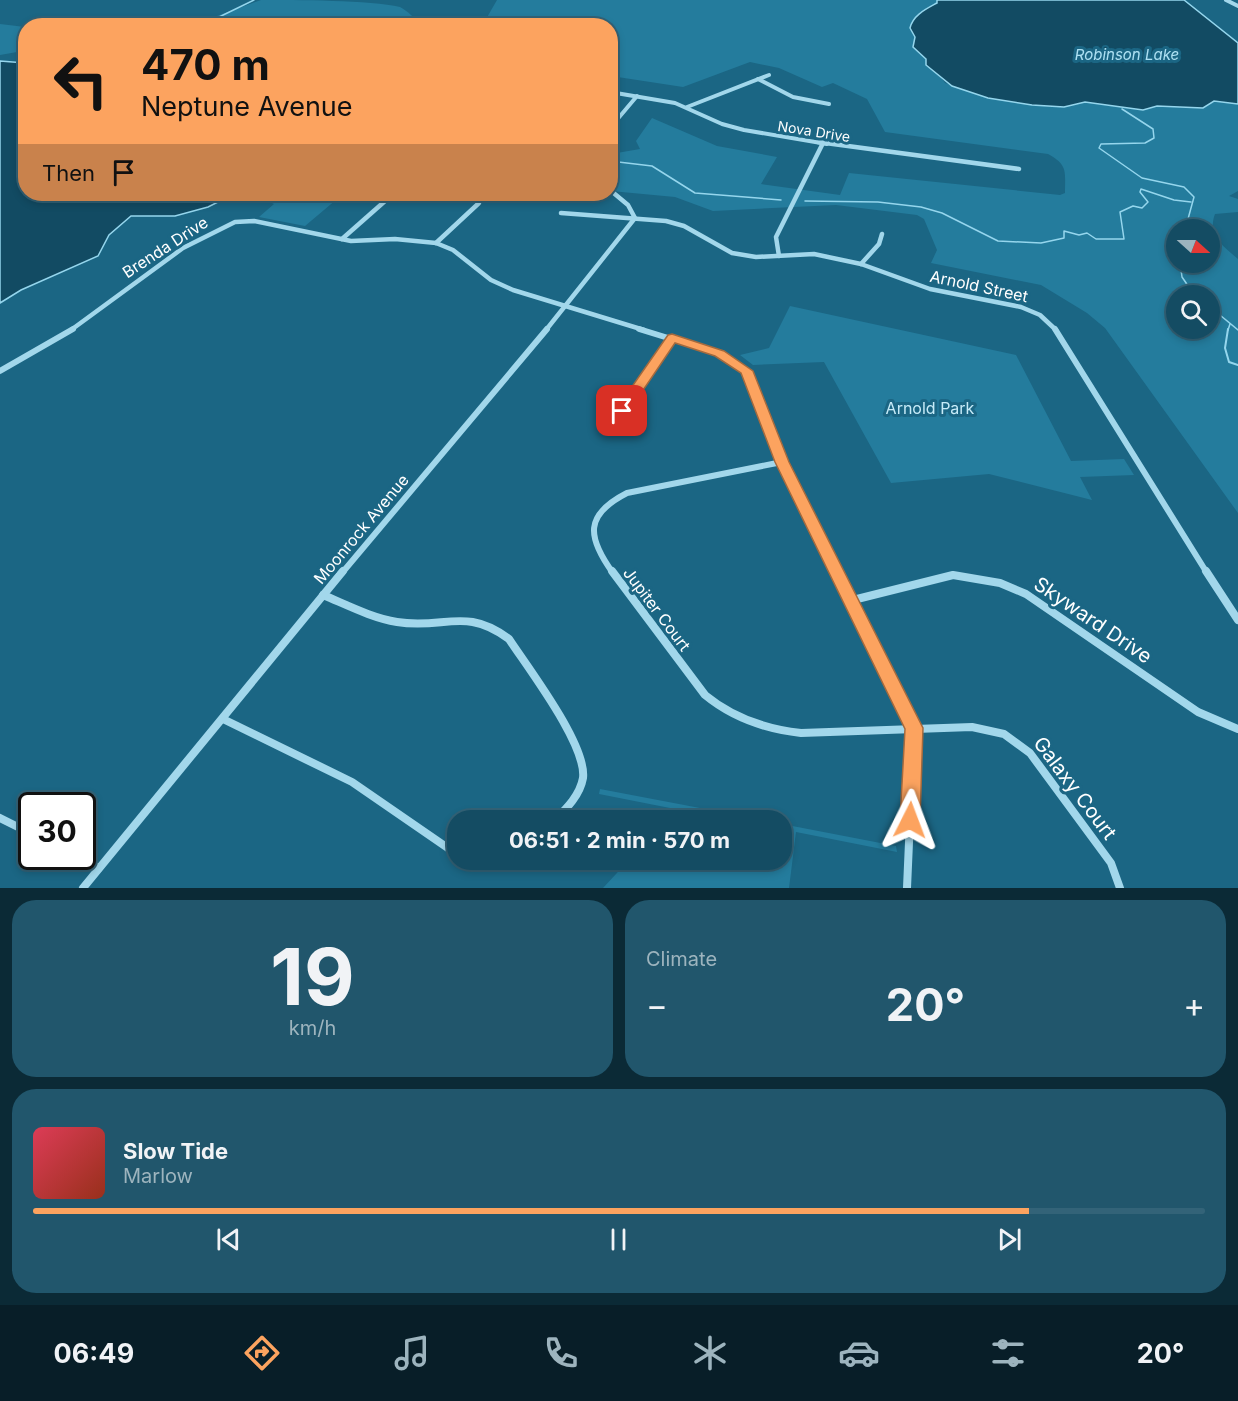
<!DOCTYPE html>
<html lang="en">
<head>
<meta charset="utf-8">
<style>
  :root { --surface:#144c63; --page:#21566c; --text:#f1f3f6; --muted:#9db4be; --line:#336378; --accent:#fca35f }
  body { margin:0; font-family:Inter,sans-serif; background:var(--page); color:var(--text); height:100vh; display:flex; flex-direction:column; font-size:22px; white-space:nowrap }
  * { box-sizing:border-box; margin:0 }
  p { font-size:20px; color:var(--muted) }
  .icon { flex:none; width:33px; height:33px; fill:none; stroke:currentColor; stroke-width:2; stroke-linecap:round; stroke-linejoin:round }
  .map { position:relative; height:888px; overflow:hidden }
  .side { display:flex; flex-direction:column; gap:12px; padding:12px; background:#0b2a36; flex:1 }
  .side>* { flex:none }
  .top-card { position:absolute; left:18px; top:18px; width:600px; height:183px; border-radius:24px; box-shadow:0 3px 9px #0003,0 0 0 2px var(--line); background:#fca35f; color:#111; overflow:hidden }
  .needle { width:39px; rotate:111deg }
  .fabs { position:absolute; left:1166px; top:219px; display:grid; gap:12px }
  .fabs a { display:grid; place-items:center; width:54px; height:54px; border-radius:50%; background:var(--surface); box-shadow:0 3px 9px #0003,0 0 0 2px var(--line); font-size:30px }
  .speed { position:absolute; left:18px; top:792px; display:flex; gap:12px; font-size:30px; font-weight:700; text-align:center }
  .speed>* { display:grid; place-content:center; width:78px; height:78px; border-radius:50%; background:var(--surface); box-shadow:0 3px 9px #0003,0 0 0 2px var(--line); line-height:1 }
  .speed .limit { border:3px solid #111; border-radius:9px; background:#fff; color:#111 }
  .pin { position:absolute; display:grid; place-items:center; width:51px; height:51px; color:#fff; margin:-26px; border-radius:12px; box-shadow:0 3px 9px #0006 }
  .me { position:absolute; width:66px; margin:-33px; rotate:3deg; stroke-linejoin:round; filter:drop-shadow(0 0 4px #0008) }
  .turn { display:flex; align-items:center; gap:21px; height:126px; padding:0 24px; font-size:27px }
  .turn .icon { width:78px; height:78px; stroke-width:2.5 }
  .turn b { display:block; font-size:42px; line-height:51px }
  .then { display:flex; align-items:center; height:57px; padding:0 24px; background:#0003; gap:12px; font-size:22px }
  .big { font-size:45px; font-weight:700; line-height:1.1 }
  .side .widget { flex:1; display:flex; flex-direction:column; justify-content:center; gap:9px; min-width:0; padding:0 21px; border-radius:24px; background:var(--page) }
  .side .dial { align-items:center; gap:0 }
  .dial b { font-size:78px; line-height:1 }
  .song { display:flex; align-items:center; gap:18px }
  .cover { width:72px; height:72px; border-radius:9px; background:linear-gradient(135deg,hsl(350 70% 55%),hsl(10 70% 35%)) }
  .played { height:6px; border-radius:3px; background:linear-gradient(90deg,var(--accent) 85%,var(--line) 85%) }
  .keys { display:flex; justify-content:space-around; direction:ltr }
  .heat { display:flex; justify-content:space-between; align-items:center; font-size:33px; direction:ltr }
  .side .tiles { flex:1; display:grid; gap:12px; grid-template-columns:1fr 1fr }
  .widget:last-child { grid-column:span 2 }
  .trip { position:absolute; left:447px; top:810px; width:345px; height:60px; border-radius:24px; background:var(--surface); box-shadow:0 3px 9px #0003,0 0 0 2px var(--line); font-weight:700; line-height:60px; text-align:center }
  .tab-bar { display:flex; height:96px; justify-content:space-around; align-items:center; background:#081e28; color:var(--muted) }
  .tab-bar .icon { width:42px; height:42px }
  .tab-bar .selected { color:var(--accent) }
  .tab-bar b { font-size:27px; color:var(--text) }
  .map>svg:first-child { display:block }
</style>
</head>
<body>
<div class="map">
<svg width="1238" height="888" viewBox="0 0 1238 888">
  <rect width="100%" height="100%" fill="#1b6684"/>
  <g fill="#247c9d" fill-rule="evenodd">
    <path d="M261 0C295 0 371 0 400 7 408 11 415 19 421 25H192Z"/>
    <path d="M497 0H937V3L919 13 915 37 921 52 945 83 988 98 1043 106 1064 107 1085 102 1143 110 1157 106 1203 108 1214 101 1238 104V191L1229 196 1238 199V212L1215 214C1207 235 1223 246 1238 259V513L1105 328 1087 313 1041 285 931 263 937 250 924 219 917 215 836 205 713 211 675 197 611 191V154L640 149 636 141 652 118 717 146 777 157 761 184 840 195 849 173 1060 195 1065 193C1065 171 1068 165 1048 154L885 132 867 99 833 83 822 87 779 68 750 62 683 87 611 76 610 26H482ZM1176 230H1209V262H1176ZM1176 296H1209V328H1176Z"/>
    <path d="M0 24 25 27V53L17 52 0 55Z"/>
    <path d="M254 194H343L305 226 259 217 274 204Z"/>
    <path d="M790 306 1016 355 1071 461 1124 459 1134 475 1080 477 1092 500 989 474 891 483 824 362 753 365 740 355 769 348Z"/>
    <path d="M600 789 763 820H665L675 809 599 794Z"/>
    <path d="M782 824 896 846 897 852 796 832 789 888H603L629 860H782Z"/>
  </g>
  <g fill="#124b63" stroke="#95d6ed" stroke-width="1.5">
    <path d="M937 0H1184L1238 43V104L1214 101 1203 108 1157 106 1143 110 1085 102 1064 107 1032 105 988 98 952 86 926 65V59L913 47 915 37 910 28C913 15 926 9 937 3Z"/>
    <path d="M0 61 25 63 26 194H234L208 207 175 216H131L109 235 98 256 21 290 0 303Z"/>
  </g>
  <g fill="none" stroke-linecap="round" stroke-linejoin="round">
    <g stroke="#95d6ed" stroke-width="1.5">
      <path d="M192 26 217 18 254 0"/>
      <path d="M1122 109 1153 129 1154 138 1145 143 1101 144 1099 148 1142 178 1184 187 1194 197 1185 230"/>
      <path d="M610 161 652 166 695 193 781 200"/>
      <path d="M805 201 878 202 921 207 942 213 998 241 1041 243 1064 238V231L1079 235 1087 233 1096 239H1124L1120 212 1133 206 1142 208 1148 202 1140 192 1141 189 1174 200 1191 202"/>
      <path d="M1180 262 1182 277 1195 296"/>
      <path d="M1209 306 1238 330"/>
      <path d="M1228 330 1230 324"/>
    </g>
    <path stroke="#95d6ed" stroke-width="2" d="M1228 329 1225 348 1229 362 1238 365"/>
    <g stroke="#a2d7eb" stroke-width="4">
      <path d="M1226 0 1238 6"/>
      <path d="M758 79 793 97 829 104"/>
      <path d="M610 92 675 103 722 124 744 130 827 144"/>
      <path d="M687 107 769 75"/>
      <path d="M610 128 637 96"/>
    </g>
    <g stroke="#a2d7eb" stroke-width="4.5">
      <path d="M818 142 1019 169"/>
      <path d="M561 213 666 221 684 226 732 253 756 257 814 254 861 264 930 289 1021 307 1040 315 1056 330"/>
      <path d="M342 239 393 194"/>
      <path d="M436 243 479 203"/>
      <path d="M779 256 776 237 823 143"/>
      <path d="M861 264 879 244 882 234"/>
      <path d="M71 330 183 248 235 222 254 221 351 241 395 239 436 243 453 250 491 280 513 290 644 330"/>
      <path d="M546 330 635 218 628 205 610 190"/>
    </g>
    <g stroke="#a2d7eb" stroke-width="6">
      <path d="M639 329 720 354 747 371 782 462 837 573"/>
      <path d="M1055 329 1207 573"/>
      <path d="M0 371 73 329"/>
      <path d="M622 411 672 338"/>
      <path d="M342 573 547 329"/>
      <path d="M613 573C587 537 584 515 627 493L782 462"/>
    </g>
    <g stroke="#a2d7eb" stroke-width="8">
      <path d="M612 571 705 695C733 718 765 729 801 733L972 727 1004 734 1030 753 1111 863 1120 888"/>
      <path d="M836 571 914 728 907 888"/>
      <path d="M1206 571 1238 620"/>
      <path d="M323 595C347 605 372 618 397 622 444 630 465 606 509 639 528 668 587 745 583 778 580 795 567 808 555 820"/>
      <path d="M849 601 953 575 1000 583 1026 594 1198 712 1238 729"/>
      <path d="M223 719 352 782 458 855"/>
      <path d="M0 818 32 834"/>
      <path d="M76 856 99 868"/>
      <path d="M467 860 490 865 514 860"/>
      <path d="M83 888 343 571"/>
    </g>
  </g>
  <path fill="#fca35f" stroke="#a46a3e" stroke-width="1.5" d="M672 334 724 351 753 371 789 462 923 728 920 820 917 826 910 829 903 826 900 820 905 729 775 462 741 373 715 356 675 343 627 414 622 416 615 411 668 335Z"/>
  <g text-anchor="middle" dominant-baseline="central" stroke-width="6" stroke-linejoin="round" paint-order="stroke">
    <g font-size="14" fill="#fff" stroke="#1b6684">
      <text transform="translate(814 131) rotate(9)">Nova Drive</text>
    </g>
    <g font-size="15" font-style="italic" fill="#ade0f2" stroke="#1b6684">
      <text x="1127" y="54">Robinson Lake</text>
    </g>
    <g font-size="16" fill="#fff" stroke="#1b6684">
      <text transform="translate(165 247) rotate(-33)">Brenda Drive</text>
      <text transform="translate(979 286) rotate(12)">Arnold Street</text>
      <text transform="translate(361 529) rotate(-50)">Moonrock Avenue</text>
      <text transform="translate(657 609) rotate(53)">Jupiter Court</text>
    </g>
    <g font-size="16" fill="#c6ebf8" stroke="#1b6684">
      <text x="930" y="408">Arnold Park</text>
    </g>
    <g font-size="20" fill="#fff" stroke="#1b6684">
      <text transform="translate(1093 620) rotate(34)">Skyward Drive</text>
      <text transform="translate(1075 788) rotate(53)">Galaxy Court</text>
    </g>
  </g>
</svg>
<div class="fabs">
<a><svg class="needle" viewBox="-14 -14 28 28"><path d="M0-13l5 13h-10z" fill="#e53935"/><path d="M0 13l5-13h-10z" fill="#9db4be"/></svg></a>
<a><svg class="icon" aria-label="search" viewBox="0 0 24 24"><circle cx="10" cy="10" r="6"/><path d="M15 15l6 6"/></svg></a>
</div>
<div class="speed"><div class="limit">30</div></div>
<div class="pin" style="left:622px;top:411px;background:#d93025"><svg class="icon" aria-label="arrive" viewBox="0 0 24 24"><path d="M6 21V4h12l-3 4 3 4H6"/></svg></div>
<svg class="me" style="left:910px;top:820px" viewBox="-20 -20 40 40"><path d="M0-17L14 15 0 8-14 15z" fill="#fca35f" stroke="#fff" stroke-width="4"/></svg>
<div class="trip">06:51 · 2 min · 570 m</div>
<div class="top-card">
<div class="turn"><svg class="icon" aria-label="left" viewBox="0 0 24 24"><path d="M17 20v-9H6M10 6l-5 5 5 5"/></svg><div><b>470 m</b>Neptune Avenue</div></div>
<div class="then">Then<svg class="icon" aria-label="arrive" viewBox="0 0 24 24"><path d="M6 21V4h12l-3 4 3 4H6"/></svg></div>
</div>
</div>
<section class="side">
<div class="tiles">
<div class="widget dial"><b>19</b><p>km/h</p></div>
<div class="widget"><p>Climate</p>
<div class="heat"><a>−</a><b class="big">20°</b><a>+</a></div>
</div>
<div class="widget">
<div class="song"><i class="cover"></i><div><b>Slow Tide</b><p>Marlow</p></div></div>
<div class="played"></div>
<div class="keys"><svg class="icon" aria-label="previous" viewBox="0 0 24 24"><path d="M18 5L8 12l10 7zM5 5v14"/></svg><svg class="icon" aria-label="pause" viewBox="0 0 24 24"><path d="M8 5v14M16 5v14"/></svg><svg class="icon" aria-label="next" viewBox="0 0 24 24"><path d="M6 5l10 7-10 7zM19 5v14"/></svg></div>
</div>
</div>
</section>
<nav class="tab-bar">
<b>06:49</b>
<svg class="icon selected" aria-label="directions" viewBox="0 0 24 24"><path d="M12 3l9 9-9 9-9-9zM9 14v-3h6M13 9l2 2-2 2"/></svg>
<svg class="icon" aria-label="music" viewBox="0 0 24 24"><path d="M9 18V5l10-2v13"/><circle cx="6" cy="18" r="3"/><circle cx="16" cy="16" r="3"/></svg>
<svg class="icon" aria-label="phone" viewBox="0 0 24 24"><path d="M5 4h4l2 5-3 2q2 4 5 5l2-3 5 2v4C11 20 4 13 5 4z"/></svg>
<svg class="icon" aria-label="climate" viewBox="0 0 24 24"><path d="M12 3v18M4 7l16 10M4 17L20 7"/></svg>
<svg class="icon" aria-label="car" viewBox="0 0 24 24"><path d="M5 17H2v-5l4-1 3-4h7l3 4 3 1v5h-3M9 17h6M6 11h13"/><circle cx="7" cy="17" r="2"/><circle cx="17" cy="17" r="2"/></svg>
<svg class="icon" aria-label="filters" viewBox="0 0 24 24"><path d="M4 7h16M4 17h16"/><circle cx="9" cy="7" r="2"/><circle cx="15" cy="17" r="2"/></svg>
<b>20°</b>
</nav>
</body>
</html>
